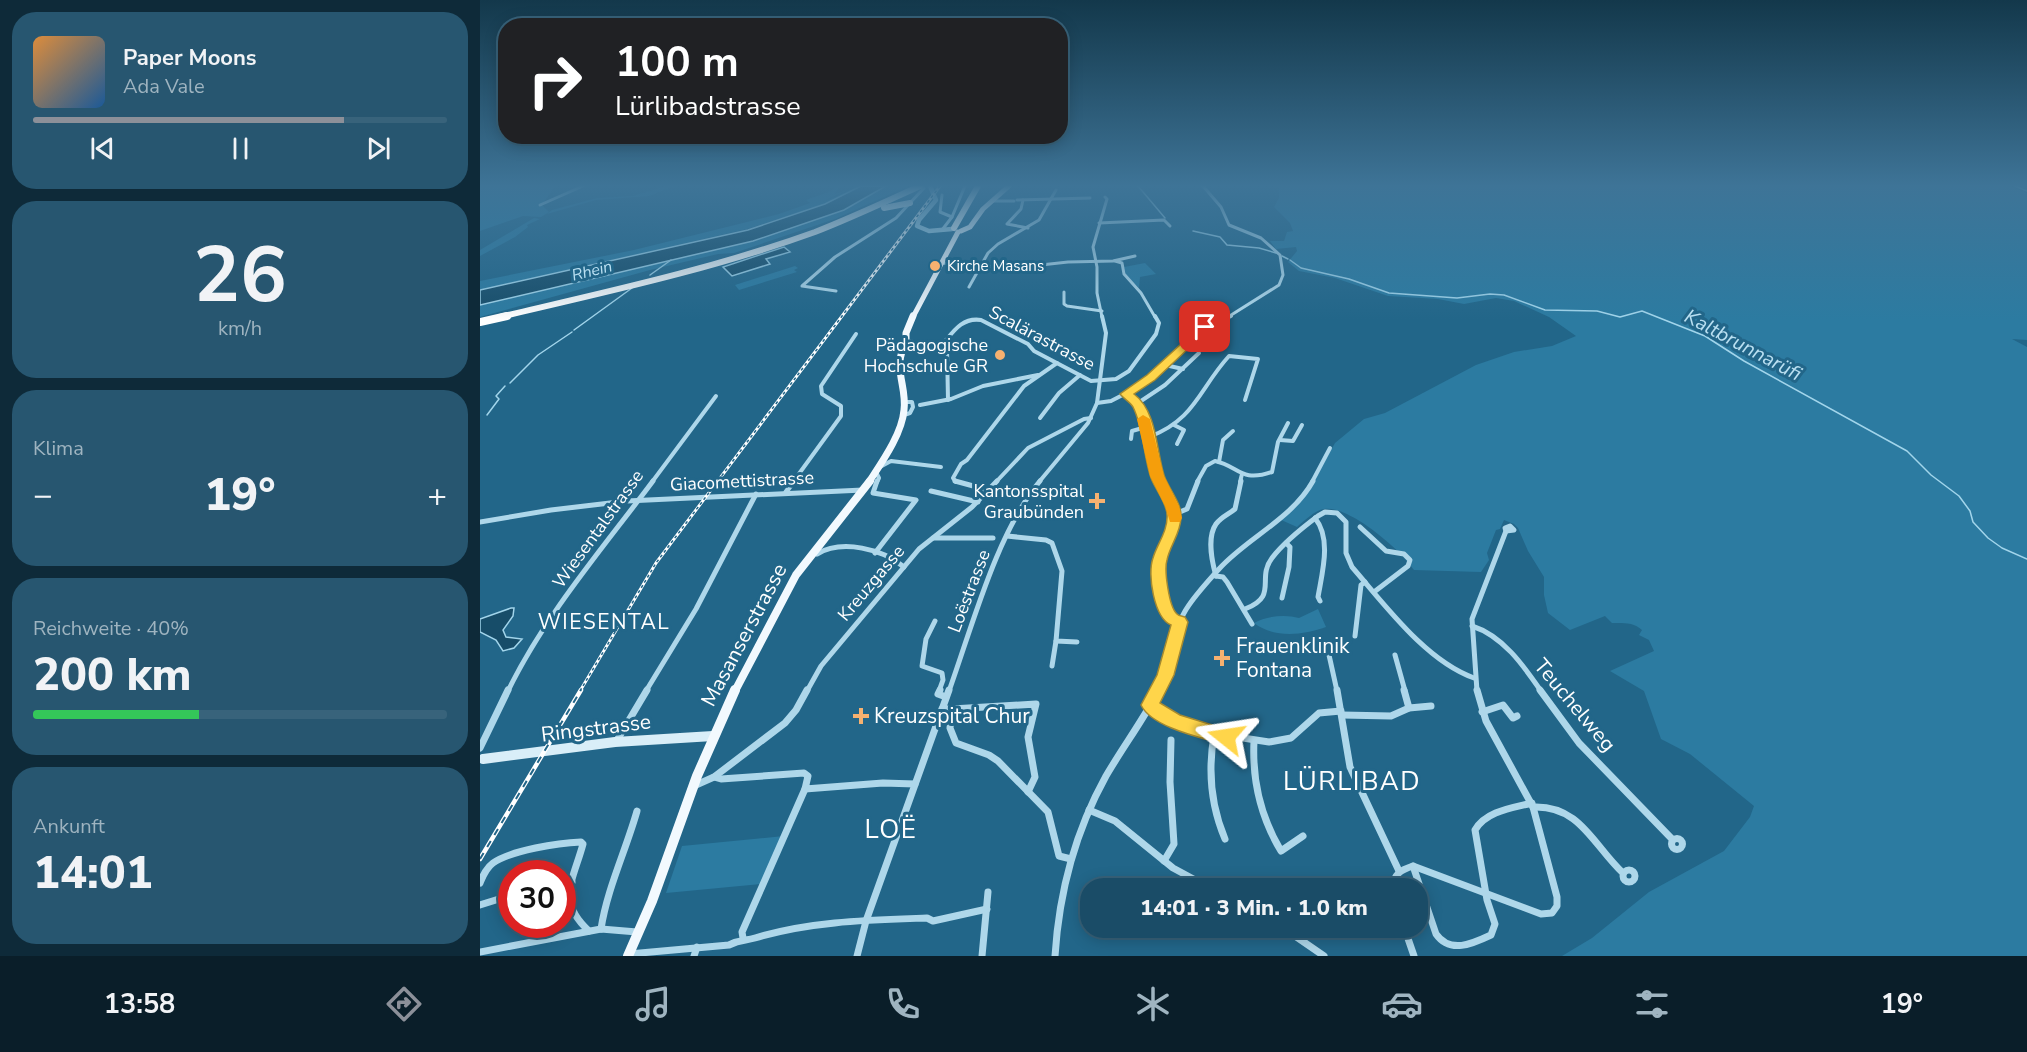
<!DOCTYPE html>
<html lang="de">
<head>
<meta charset="utf-8">
<style>
  :root { --surface:#1a4c67; --page:#275670; --text:#f1f3f6; --muted:#9fb4c0; --line:#38637b; --accent:#8c9099 }
  body { margin:0; font-family:"Nunito Sans",sans-serif; background:var(--page); color:var(--text); height:100vh; display:flex; flex-direction:column; font-size:22px; white-space:nowrap }
  * { box-sizing:border-box; margin:0 }
  p { font-size:20px; color:var(--muted) }
  .icon { flex:none; width:33px; height:33px; fill:none; stroke:currentColor; stroke-width:2; stroke-linecap:round; stroke-linejoin:round }
  .map { position:relative; flex:1; overflow:hidden }
  .details { display:flex; flex-direction:column; gap:12px; padding:12px; background:#0e2a39; width:480px }
  .details>* { flex:none }
  .hud { position:absolute; left:18px; top:18px; width:570px; height:126px; border-radius:24px; box-shadow:0 3px 15px #0003,0 0 0 2px var(--line); background:#202124; color:#fff; overflow:hidden }
  .speed { position:absolute; left:18px; top:860px; display:flex; gap:12px; font-size:30px; font-weight:700; text-align:center }
  .speed>* { display:grid; place-content:center; width:78px; height:78px; border-radius:50%; background:var(--surface); box-shadow:0 3px 15px #0003,0 0 0 2px var(--line); line-height:1 }
  .speed .limit { border:9px solid #d22; background:#fff; color:#111 }
  .pin { position:absolute; display:grid; place-items:center; width:51px; height:51px; color:#fff; margin:-26px; border-radius:12px; box-shadow:0 3px 9px #0006 }
  .me { position:absolute; width:66px; margin:-33px; rotate:285deg; stroke-linejoin:round; filter:drop-shadow(0 0 4px #0008) }
  .turn { display:flex; align-items:center; gap:21px; height:126px; padding:0 18px; font-size:27px }
  .turn .icon { width:78px; height:78px; stroke-width:2.5 }
  .turn b { display:block; font-size:42px; line-height:51px }
  .big { font-size:45px; font-weight:800; line-height:1.1 }
  .details .card { flex:1; display:flex; flex-direction:column; justify-content:center; gap:9px; min-width:0; padding:0 21px; border-radius:24px; background:var(--page) }
  .details .dial { align-items:center; gap:0 }
  .dial b { font-size:78px; line-height:1 }
  .song { display:flex; align-items:center; gap:18px }
  .cover { width:72px; height:72px; border-radius:9px; background:linear-gradient(135deg,hsl(30 70% 55%),hsl(210 70% 35%)) }
  .played { height:6px; border-radius:3px; background:linear-gradient(90deg,var(--accent) 75%,var(--line) 75%) }
  .keys { display:flex; justify-content:space-around; direction:ltr }
  .heat { display:flex; justify-content:space-between; align-items:center; font-size:33px; direction:ltr }
  .charge { height:9px; border-radius:4px; background:linear-gradient(90deg,#34c759 40%,var(--line) 0) }
  .trip { position:absolute; left:600px; top:878px; width:348px; height:60px; border-radius:24px; background:var(--surface); box-shadow:0 3px 15px #0003,0 0 0 2px var(--line); font-weight:800; line-height:60px; text-align:center }
  .menu { display:flex; height:96px; justify-content:space-around; align-items:center; background:#0a1e29; color:var(--muted) }
  .menu .icon { width:42px; height:42px }
  .menu .on { color:var(--accent) }
  .menu b { font-size:27px; color:var(--text) }
  main { display:flex; flex:1; min-height:0 }
  .map>svg:first-child { display:block }
</style>
</head>
<body>
<main>
<section class="details">
<div class="card">
<div class="song"><i class="cover"></i><div><b>Paper Moons</b><p>Ada Vale</p></div></div>
<div class="played"></div>
<div class="keys"><svg class="icon" aria-label="previous" viewBox="0 0 24 24"><path d="M18 5L8 12l10 7zM5 5v14"/></svg><svg class="icon" aria-label="pause" viewBox="0 0 24 24"><path d="M8 5v14M16 5v14"/></svg><svg class="icon" aria-label="next" viewBox="0 0 24 24"><path d="M6 5l10 7-10 7zM19 5v14"/></svg></div>
</div>
<div class="card dial"><b>26</b><p>km/h</p></div>
<div class="card"><p>Klima</p>
<div class="heat"><a>−</a><b class="big">19°</b><a>+</a></div>
</div>
<div class="card"><p>Reichweite · 40%</p><b class="big">200 km</b><div class="charge"></div></div>
<div class="card"><p>Ankunft</p><b class="big">14:01</b></div>
</section>
<div class="map">
<svg width="1547" height="956" viewBox="0 0 1547 956">
  <rect width="100%" height="100%" fill="#226689"/>
  <g fill="#2c7ba1">
    <path d="M0 186H75L62 205 69 212 61 217 43 216 0 231Z"/>
    <path d="M186 186H195L169 196 116 200 67 214 72 210 117 198 153 196Z"/>
    <path d="M356 186H360L355 194 365 191 340 203 380 186 345 204 267 229 0 290V281L154 250 299 214 330 203 326 200 351 191Z"/>
    <path d="M406 186H428L355 219 254 253 238 254 170 270 0 317V305L273 241 364 210Z"/>
    <path d="M799 186H1529L1547 193V340L1532 339 1547 347V956H1082L1112 938 1169 892 1244 851 1270 817 1274 806 1210 754 1181 739 1164 691 1130 671 1174 651 1169 640 1159 635 1162 630C1154 622 1142 623 1132 623L1125 616 1090 630 1068 613 1064 595V577L1048 551 1038 528 1034 524 1024 520 1020 529 1016 530 1007 553 1009 560 1001 572 934 570C921 550 869 505 844 509 835 510 824 521 817 527L799 519 827 493 855 443 884 419 905 413 996 365 1034 352 1072 346 1096 336 1069 317 1034 301 1016 298 984 304 958 299 908 296 855 278 819 271 808 262 817 251 816 247 796 249 790 241H804L807 232 813 231 810 223 794 207 799 198Z"/>
    <path d="M54 218 60 219 47 225 48 227 35 237 0 256V250Z"/>
    <path d="M665 263 676 274 660 277 659 288 646 275 644 267Z"/>
    <path d="M315 266 318 268 314 270 317 272 259 290 255 285Z"/>
    <path d="M838 609 846 627C823 635 795 639 774 623 787 616 805 614 819 618Z"/>
    <path d="M304 836 281 884 186 893 202 846Z"/>
  </g>
  <g fill="#174d69" stroke="#a2d5eb" stroke-width="1.5">
    <path d="M381 186H406L364 210 273 241 0 305V290L268 230 345 204Z"/>
    <path d="M304 247 310 252 286 259 290 264 252 276 243 267Z"/>
    <path d="M31 608H34L33 616 23 630 26 637 42 639 34 648 23 651 16 640 0 632V619Z"/>
  </g>
  <g fill="none" stroke-linecap="round" stroke-linejoin="round">
    <g stroke="#a2d5eb" stroke-width="1.5">
      <path d="M658 186 685 218"/>
      <path d="M1535 186 1547 191"/>
      <path d="M713 231 740 237 747 245 779 248 796 253"/>
      <path d="M802 256 808 259"/>
      <path d="M810 260 821 268 869 279 909 293 977 298 1010 294 1024 295 1065 310 1117 311 1140 317 1162 311 1225 336 1264 361 1427 451 1451 475 1479 496 1490 511 1493 522 1508 538 1522 548 1547 559"/>
      <path d="M170 275 191 260"/>
      <path d="M94 330 152 288"/>
      <path d="M30 383 58 355 92 332"/>
      <path d="M7 415 19 399 16 396 25 386"/>
    </g>
    <g stroke="#aed7ea" stroke-width="3">
      <path d="M723 186 741 207 749 225 781 238 800 255 803 275 799 285 748 317"/>
      <path d="M462 195 460 212 472 217"/>
      <path d="M537 200 610 198"/>
      <path d="M543 200 541 209 527 224 548 228"/>
      <path d="M512 201H534"/>
      <path d="M60 205 103 186"/>
      <path d="M619 223 684 220 690 226"/>
      <path d="M462 230 472 217 485 186"/>
      <path d="M635 261 642 263 644 274 661 293 675 317"/>
      <path d="M462 263 534 268 588 262 633 261 655 256"/>
      <path d="M489 287 508 253 518 244 559 220 576 190"/>
      <path d="M356 291 322 286 355 257 416 218 444 188"/>
      <path d="M584 292V304L587 306 622 311"/>
      <path d="M622 317 617 293V267L613 247 627 199 625 197"/>
    </g>
    <g stroke="#aed7ea" stroke-width="4">
      <path d="M462 345 467 349 468 400"/>
      <path d="M431 346 462 345C473 332 482 317 501 320L548 344 554 351 611 381 636 379 649 371 676 334 679 323 675 316"/>
      <path d="M685 365 703 369"/>
      <path d="M646 394C672 415 670 452 680 482"/>
      <path d="M617 403 631 401 660 386 708 345 719 331 751 316"/>
      <path d="M658 403 685 385 719 353"/>
      <path d="M440 405 471 399 503 386 558 375"/>
      <path d="M424 415 430 413 433 407 432 402H426"/>
      <path d="M560 418 579 393 600 375"/>
      <path d="M694 425 704 430 697 444"/>
      <path d="M669 437C715 420 719 389 749 356L778 359 765 400"/>
      <path d="M651 439 652 431 666 427"/>
      <path d="M800 440 813 441 822 425"/>
      <path d="M739 462 743 440 753 431"/>
      <path d="M398 468 411 461 461 467"/>
      <path d="M396 472 399 478 397 482"/>
      <path d="M172 482 236 396"/>
      <path d="M313 482 361 416V406L342 394 341 386 376 334"/>
      <path d="M476 482 473 478 481 464 487 460 544 386 577 363"/>
      <path d="M516 482 548 448 604 419 611 418"/>
      <path d="M559 482 608 423 617 403 626 333 622 316"/>
      <path d="M717 482 726 466 735 461C759 466 760 483 792 472L798 442 808 423"/>
      <path d="M760 482 762 474"/>
      <path d="M832 482 850 448"/>
    </g>
    <g stroke="#aed7ea" stroke-width="5">
      <path d="M475 481 508 490"/>
      <path d="M679 481C684 494 695 505 695 519 695 532 686 543 681 554 672 575 680 610 700 622"/>
      <path d="M451 491 498 502"/>
      <path d="M306 492 314 481"/>
      <path d="M695 514 707 509 718 481"/>
      <path d="M835 518C852 539 842 573 838 597L840 601"/>
      <path d="M0 522 71 510 147 501 383 490"/>
      <path d="M1030 526 1034 530 1026 531 1025 528Z"/>
      <path d="M880 527 906 551 924 554 930 560 928 566 894 592"/>
      <path d="M527 536 566 540 572 543 582 571 576 641 597 642"/>
      <path d="M453 538H513"/>
      <path d="M395 553 436 500 393 493 397 481"/>
      <path d="M337 554C362 539 403 549 424 567"/>
      <path d="M736 576C732 562 727 537 736 524 741 517 749 514 755 509L761 481"/>
      <path d="M736 576 743 577 747 582 772 624"/>
      <path d="M802 598 809 567 810 547 806 543"/>
      <path d="M765 609C799 596 776 579 792 558 804 542 822 528 838 516L845 512 857 513 866 522V553L872 567C905 605 946 661 994 678"/>
      <path d="M455 621 446 639 442 666 462 673 463 680 459 691"/>
      <path d="M992 626C1023 636 1043 665 1061 691"/>
      <path d="M875 636 881 585 885 582"/>
      <path d="M849 655 857 691"/>
      <path d="M915 655 925 691"/>
      <path d="M572 666 576 641"/>
      <path d="M28 691C65 615 123 548 173 481"/>
      <path d="M166 691 216 609 276 494"/>
      <path d="M327 691 341 666 439 549 492 507 517 481"/>
      <path d="M469 691C492 627 517 532 560 481"/>
      <path d="M678 691C692 664 691 630 709 605 718 592 729 580 739 569 767 538 812 519 833 481"/>
      <path d="M997 691 992 619 1026 531"/>
    </g>
    <g stroke="#aed7ea" stroke-width="7">
      <path d="M460 690 458 694 466 697"/>
      <path d="M857 690 870 767 919 871"/>
      <path d="M924 690 929 708"/>
      <path d="M1060 690 1099 743 1192 839"/>
      <path d="M670 705 690 719 724 732 789 742 811 738 839 713 861 711"/>
      <path d="M462 709H472L470 728 476 743 509 755 518 761 568 812 579 856 591 859"/>
      <path d="M472 709 556 704 548 737 555 777 548 792"/>
      <path d="M1002 712 1023 705 1033 718 1037 716"/>
      <path d="M862 715 911 716 929 708 951 706"/>
      <path d="M734 735C728 770 731 806 745 839"/>
      <path d="M774 741C772 781 780 816 801 851L823 836"/>
      <path d="M136 742 167 690"/>
      <path d="M0 748 28 690"/>
      <path d="M234 777 241 779 324 773 328 776 325 789 403 783 435 784"/>
      <path d="M216 785 234 777 305 723 316 710 327 690"/>
      <path d="M1053 807C1100 805 1113 845 1143 873"/>
      <path d="M609 810 635 821 693 868 730 888"/>
      <circle cx="1197" cy="844" r="5.5"/>
      <path d="M684 861 694 844 690 782 691 740"/>
      <path d="M933 866 956 934C970 954 992 944 1011 935L1015 924 1007 900 995 830C1006 811 1032 808 1052 803"/>
      <circle cx="1149" cy="876" r="6"/>
      <path d="M0 883C3 876 6 868 13 863 32 850 78 843 101 842L103 844C93 881 76 901 109 931"/>
      <path d="M82 884 92 882"/>
      <path d="M913 888C913 874 921 870 933 866L1061 914 1072 913 1077 906V897L1053 807 1006 721 997 690"/>
      <path d="M0 905 32 895"/>
      <path d="M802 927 844 956"/>
      <path d="M924 927 934 956"/>
      <path d="M121 929C127 889 146 850 157 811"/>
      <path d="M263 938 262 932 325 789"/>
      <path d="M0 952 121 929 157 932"/>
      <path d="M149 954 249 945C261 939 265 941 275 938 330 921 390 920 447 918L453 921 507 909"/>
      <path d="M214 956 217 947"/>
      <path d="M377 956 386 921 469 690"/>
      <path d="M502 956 508 892"/>
      <path d="M575 956C579 893 595 832 626 776 643 747 663 720 679 690"/>
    </g>
    <path stroke="#aed7ea" stroke-width="4.5" d="M450 186 456 200 439 220 437 226 449 231 472 229"/>
    <path stroke="#d9eef8" stroke-width="10" d="M3 759 135 742 233 736"/>
    <g stroke="#f2f9fe" stroke-width="5">
      <path d="M481 231 490 227 503 209 529 186"/>
      <path d="M433 317 478 232"/>
    </g>
    <g stroke="#f2f9fe" stroke-width="7">
      <path d="M426 342V333L433 316"/>
      <path d="M426 342 431 343V346L425 349 419 347Z"/>
      <path d="M389 482C402 462 422 434 424 410 427 388 414 370 423 349"/>
    </g>
    <path stroke="#f2f9fe" stroke-width="8" d="M255 691 316 575 390 481"/>
    <path stroke="#f2f9fe" stroke-width="10" d="M148 956 172 901 217 776 255 690"/>
    <g stroke="#fff" stroke-width="6">
      <path d="M404 208 430 203"/>
      <path d="M474 228 498 186"/>
      <path d="M20 317C126 292 233 269 335 232 371 218 405 202 440 186"/>
    </g>
    <path stroke="#fff" stroke-width="8" d="M0 322 27 316"/>
    <g stroke="#fff" stroke-width="3">
      <path id="rail-far1" d="M100 691 176 563 460 186"/>
    </g>
    <g stroke="#fff" stroke-width="4.5">
      <path id="rail" d="M0 859 101 690"/>
    </g>
    <use href="#rail-far1" stroke="#226689" stroke-width="1.5" stroke-dasharray="3" stroke-linecap="butt"/>
    <use href="#rail" stroke="#226689" stroke-width="2" stroke-dasharray="7" stroke-linecap="butt"/>
  </g>
  <linearGradient id="sky" x2="0" y2="1"><stop stop-color="#13384b"/><stop offset="0.58" stop-color="#3e7497"/><stop offset="1" stop-color="#3e7497" stop-opacity="0"/></linearGradient>
  <rect width="1547" height="320" fill="url(#sky)"/>
  <path fill="#ffd54a" stroke="#a68a30" stroke-width="1.5" d="M725 324 731 327 729 329 675 380 654 394C677 411 676 449 684 475 688 488 702 503 701 517 701 533 690 545 687 560 684 570 689 607 697 614 699 616 702 616 705 617L708 622 694 675 680 703 700 715 752 731 755 737 752 743 746 745C723 738 672 728 661 705L677 675 691 625C674 618 667 574 673 558 677 544 688 531 687 515 687 503 675 489 671 478 663 455 664 429 653 407 650 402 644 399 640 394L667 375 722 325Z"/>
  <path fill="#f59e0b" d="M663 415 670 419 684 476 699 506 702 518 700 522H690L685 506 670 476 657 419Z"/>
  <g fill="#f6b170" stroke="#226689" stroke-width="2">
    <circle cx="455" cy="266" r="6"/>
    <circle cx="520" cy="355" r="6"/>
    <path d="M614 492h6v6h6v6h-6v6h-6v-6h-6v-6h6z"/>
    <path d="M739 649h6v6h6v6h-6v6h-6v-6h-6v-6h6z"/>
    <path d="M378 707h6v6h6v6h-6v6h-6v-6h-6v-6h6z"/>
  </g>
  <g text-anchor="middle" dominant-baseline="central" stroke-width="6" stroke-linejoin="round" paint-order="stroke">
    <g font-size="15" fill="#fff" stroke="#226689" text-anchor="start">
      <text x="467" y="266">Kirche Masans</text>
    </g>
    <g font-size="16" font-style="italic" fill="#bae0f2" stroke="#226689">
      <text transform="translate(112 271) rotate(-14)">Rhein</text>
    </g>
    <g font-size="18" fill="#fff" stroke="#226689">
      <text transform="translate(562 338) rotate(28)">Scalärastrasse</text>
      <text transform="translate(262 481) rotate(-3)">Giacomettistrasse</text>
      <text transform="translate(118 529) rotate(-54)">Wiesentalstrasse</text>
      <text transform="translate(391 583) rotate(-50)">Kreuzgasse</text>
      <text transform="translate(489 591) rotate(-69)">Loëstrasse</text>
    </g>
    <g font-size="18" fill="#fff" stroke="#226689" text-anchor="end">
      <text x="508" y="345">Pädagogische<tspan x="508" dy="21">Hochschule GR</tspan></text>
      <text x="604" y="491">Kantonsspital<tspan x="604" dy="21">Graubünden</tspan></text>
    </g>
    <g font-size="20" font-style="italic" fill="#bae0f2" stroke="#226689">
      <text transform="translate(1263 345) rotate(28)">Kaltbrunnarüfi</text>
    </g>
    <g font-size="21" letter-spacing="1.5" fill="#fff" stroke="#226689">
      <text x="124" y="622">WIESENTAL</text>
    </g>
    <g font-size="21" fill="#fff" stroke="#226689">
      <text transform="translate(264 635) rotate(-62)">Masanserstrasse</text>
      <text transform="translate(1095 705) rotate(50)">Teuchelweg</text>
      <text transform="translate(116 728) rotate(-7)">Ringstrasse</text>
    </g>
    <g font-size="21" fill="#fff" stroke="#226689" text-anchor="start">
      <text x="756" y="646">Frauenklinik<tspan x="756" dy="24">Fontana</tspan></text>
      <text x="394" y="716">Kreuzspital Chur</text>
    </g>
    <g font-size="26" letter-spacing="1.5" fill="#fff" stroke="#226689">
      <text x="872" y="781">LÜRLIBAD</text>
      <text x="411" y="829">LOË</text>
    </g>
  </g>
</svg>
<div class="speed"><div class="limit">30</div></div>
<div class="pin" style="left:725px;top:327px;background:#d93025"><svg class="icon" aria-label="arrive" viewBox="0 0 24 24"><path d="M6 21V4h12l-3 4 3 4H6"/></svg></div>
<svg class="me" style="left:746px;top:737px" viewBox="-20 -20 40 40"><path d="M0-17L14 15 0 8-14 15z" fill="#ffd54a" stroke="#fff" stroke-width="4"/></svg>
<div class="trip">14:01 · 3 Min. · 1.0 km</div>
<div class="hud">
<div class="turn"><svg class="icon" aria-label="right" viewBox="0 0 24 24"><path d="M7 20v-9h11M14 6l5 5-5 5"/></svg><div><b>100 m</b>Lürlibadstrasse</div></div>
</div>
</div>
</main>
<nav class="menu">
<b>13:58</b>
<svg class="icon on" aria-label="directions" viewBox="0 0 24 24"><path d="M12 3l9 9-9 9-9-9zM9 14v-3h6M13 9l2 2-2 2"/></svg>
<svg class="icon" aria-label="music" viewBox="0 0 24 24"><path d="M9 18V5l10-2v13"/><circle cx="6" cy="18" r="3"/><circle cx="16" cy="16" r="3"/></svg>
<svg class="icon" aria-label="phone" viewBox="0 0 24 24"><path d="M5 4h4l2 5-3 2q2 4 5 5l2-3 5 2v4C11 20 4 13 5 4z"/></svg>
<svg class="icon" aria-label="climate" viewBox="0 0 24 24"><path d="M12 3v18M4 7l16 10M4 17L20 7"/></svg>
<svg class="icon" aria-label="car" viewBox="0 0 24 24"><path d="M5 17H2v-5l4-1 3-4h7l3 4 3 1v5h-3M9 17h6M6 11h13"/><circle cx="7" cy="17" r="2"/><circle cx="17" cy="17" r="2"/></svg>
<svg class="icon" aria-label="filters" viewBox="0 0 24 24"><path d="M4 7h16M4 17h16"/><circle cx="9" cy="7" r="2"/><circle cx="15" cy="17" r="2"/></svg>
<b>19°</b>
</nav>
</body>
</html>
